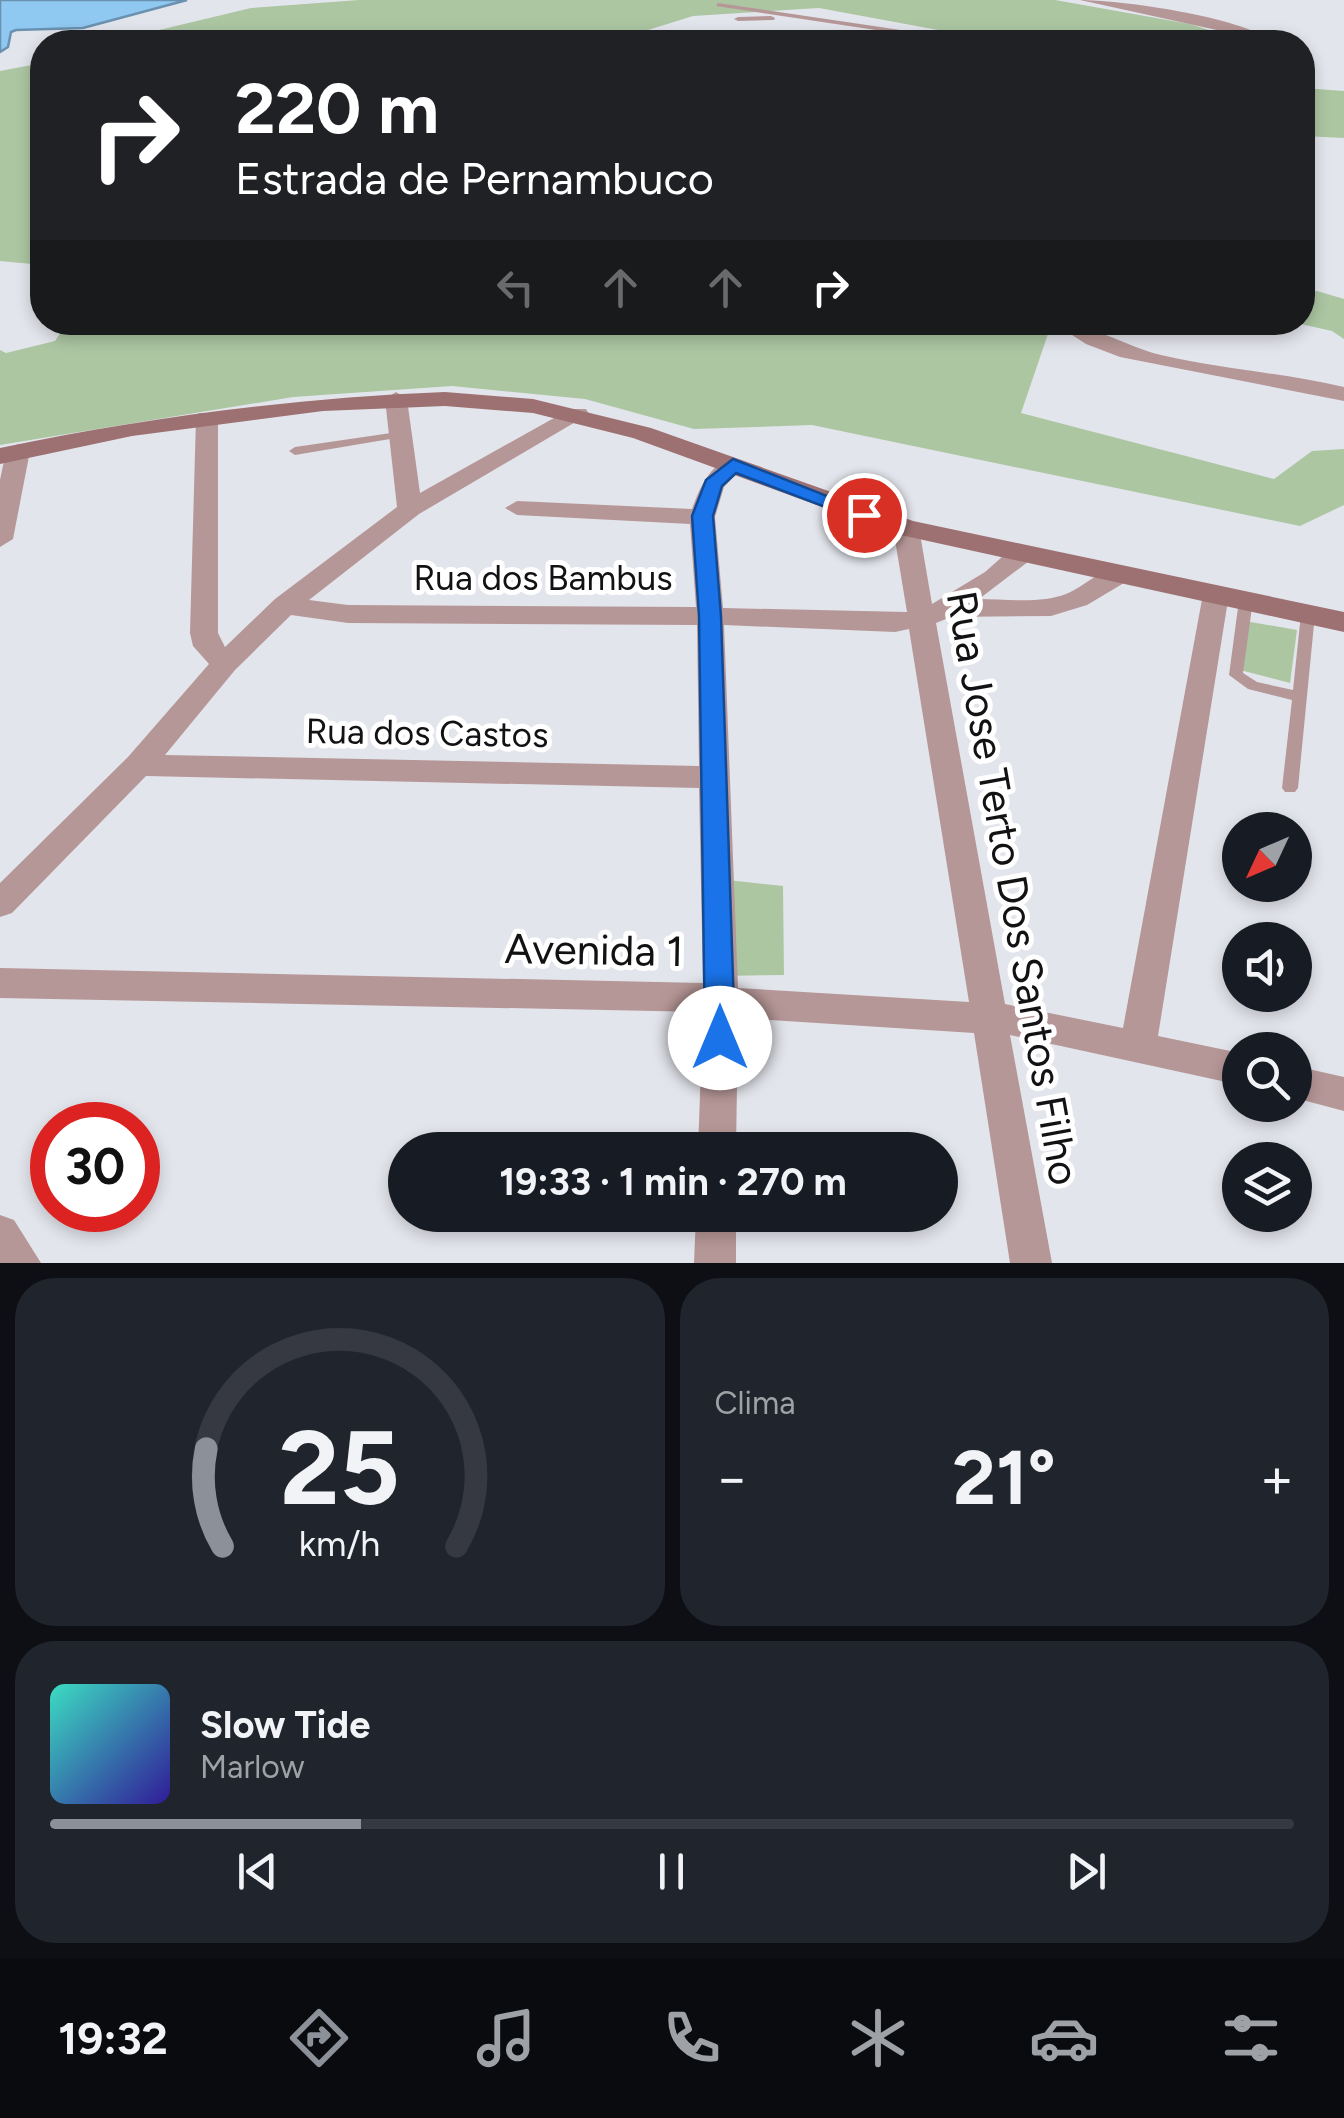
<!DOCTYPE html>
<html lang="pt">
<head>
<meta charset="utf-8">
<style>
  :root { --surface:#171b24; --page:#20242c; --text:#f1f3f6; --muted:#9ea1a6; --line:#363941; --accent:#8c9099 }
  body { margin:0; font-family:Figtree,sans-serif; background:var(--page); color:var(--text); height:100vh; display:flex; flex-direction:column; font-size:38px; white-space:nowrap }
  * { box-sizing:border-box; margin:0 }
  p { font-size:32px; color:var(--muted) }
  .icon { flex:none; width:55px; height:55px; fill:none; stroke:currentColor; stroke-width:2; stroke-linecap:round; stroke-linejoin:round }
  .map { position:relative; height:1263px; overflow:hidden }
  .side { display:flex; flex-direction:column; gap:15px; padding:15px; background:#0d0f14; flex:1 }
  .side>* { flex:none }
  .guide { position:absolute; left:30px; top:30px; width:1285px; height:305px; border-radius:40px; box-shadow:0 5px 15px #0003; background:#202124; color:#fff; overflow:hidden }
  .needle { width:65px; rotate:226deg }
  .fabs { position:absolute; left:1222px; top:812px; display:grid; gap:20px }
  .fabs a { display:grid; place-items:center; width:90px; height:90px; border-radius:50%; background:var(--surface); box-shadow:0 5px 15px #0003; font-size:50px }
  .speed { position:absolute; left:30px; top:1102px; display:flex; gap:20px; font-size:50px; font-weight:700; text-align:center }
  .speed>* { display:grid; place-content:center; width:130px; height:130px; border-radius:50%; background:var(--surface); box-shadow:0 5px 15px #0003; line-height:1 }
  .speed .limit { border:15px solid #d22; background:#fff; color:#111 }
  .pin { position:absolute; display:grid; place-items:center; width:85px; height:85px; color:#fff; margin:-42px; border:5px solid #fff; border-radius:50%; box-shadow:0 2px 10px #0007 }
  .me { position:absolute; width:110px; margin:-55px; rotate:0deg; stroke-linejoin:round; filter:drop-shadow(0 0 8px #0008) }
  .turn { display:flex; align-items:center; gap:35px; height:210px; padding:0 40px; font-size:45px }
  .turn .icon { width:130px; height:130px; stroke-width:2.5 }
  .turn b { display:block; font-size:70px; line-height:85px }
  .lanes { display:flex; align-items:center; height:95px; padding:0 40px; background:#0003; justify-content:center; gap:50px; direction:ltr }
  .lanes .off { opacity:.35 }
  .big { font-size:75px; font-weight:700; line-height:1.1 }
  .side .tile { flex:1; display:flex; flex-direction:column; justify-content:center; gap:15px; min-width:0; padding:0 35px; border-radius:40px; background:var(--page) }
  .side .dial { align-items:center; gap:0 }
  .dial svg { height:260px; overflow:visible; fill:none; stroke:var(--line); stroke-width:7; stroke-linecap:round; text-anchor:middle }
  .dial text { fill:var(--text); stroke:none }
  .song { display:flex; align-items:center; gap:30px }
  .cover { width:120px; height:120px; border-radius:15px; background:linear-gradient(135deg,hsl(170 70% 55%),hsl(250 70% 35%)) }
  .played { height:10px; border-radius:5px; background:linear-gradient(90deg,var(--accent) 25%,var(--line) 25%) }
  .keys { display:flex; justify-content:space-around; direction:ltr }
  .heat { display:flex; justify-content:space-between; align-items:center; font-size:55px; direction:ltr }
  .side .tiles { flex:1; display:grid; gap:15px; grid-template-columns:1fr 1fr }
  .tile:last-child { grid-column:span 2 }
  .trip { position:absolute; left:388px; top:1132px; width:570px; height:100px; border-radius:50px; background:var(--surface); box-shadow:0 5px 15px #0003; font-weight:700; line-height:100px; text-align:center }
  .tab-bar { display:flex; height:160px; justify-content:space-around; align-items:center; background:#090b0e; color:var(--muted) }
  .tab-bar .icon { width:70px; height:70px }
  .tab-bar .on { color:var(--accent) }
  .tab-bar b { font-size:45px; color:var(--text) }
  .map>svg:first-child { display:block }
</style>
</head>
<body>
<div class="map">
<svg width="1344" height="1263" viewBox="0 0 1344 1263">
  <rect width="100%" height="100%" fill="#e3e5ec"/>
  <g fill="#acc6a2">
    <path d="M359 0H1055L1190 24 1246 42H1003L819 8 693 16 648 30 624 42H109L251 8Z"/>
    <path d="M42 63V265L0 261V71Z"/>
    <path d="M1303 88 1344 91V138L1303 136Z"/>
    <path d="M1317 291 1344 299V339L1332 331 1296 323 1302 322 1303 293Z"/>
    <path d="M1031 322 1049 331 1021 413 1274 479 1312 451 1344 449V505L1300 526 812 425 694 429 585 399 452 386 293 397 0 445V350L6 353 55 341 67 323Z"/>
    <path d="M1245 621 1297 630 1290 683 1240 670Z"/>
    <path d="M718 879 783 886 784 975 719 976Z"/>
  </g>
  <path fill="#8fc8f1" stroke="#6a91af" stroke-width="2.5" d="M0 0H187L83 28 16 30 11 32 8 47 0 52Z"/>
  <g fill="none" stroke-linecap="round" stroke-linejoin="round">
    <g fill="#b69797" fill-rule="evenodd">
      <path d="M718 3 968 40 972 42H956L716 6Z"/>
      <path d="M771 16 775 18 774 20 738 21 734 19 738 17Z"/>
      <path d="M398 432 404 435 402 437 295 455 289 451 295 447Z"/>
      <path d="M1246 596 1253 600 1243 673 1257 682 1293 690 1301 614 1308 610 1315 614 1298 788 1295 792H1285L1282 788 1292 700 1248 689 1229 675 1239 600Z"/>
    </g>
    <g fill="#b69797" fill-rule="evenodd">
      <path d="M1080 0C1121 0 1243 17 1273 42H1255L1235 34Z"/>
      <path d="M1052 322C1090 322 1123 346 1161 355 1221 369 1284 373 1344 387V401L1120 357 1086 344Z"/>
      <path d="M396 392 407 399 420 493 570 409H586L589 414 419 514 309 600 348 605 696 607 690 524 517 515 505 508 517 501 692 509C700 488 709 464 733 458L745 465 724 487 715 517 723 608 907 612 893 528 906 520 919 528 932 604 985 572 1011 549 1020 547 1033 555 1029 561 979 599C1007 599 1040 604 1066 594 1087 586 1106 562 1129 568L1133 574 1129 580 1087 605 1051 616 951 617 936 623 1005 1004 1123 1028 1203 594 1216 585 1225 588 1229 594 1158 1036 1240 1053V1085L1010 1035 1052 1263H1010L974 1033 738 1018 736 1150H698L703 1012 0 998V968L703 983 699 788 146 776 12 913 0 917V883L128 757 209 664 193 646 190 633 196 418 199 413H215L218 418V633L225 647 275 599 397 507 385 399ZM291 615 348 623 697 625 699 766 165 755 235 670ZM724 625 895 632 909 629 969 1002 738 988Z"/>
      <path d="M18 444 30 451 13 539 0 547V480L6 451Z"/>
      <path d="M1295 1066 1344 1077V1111L1295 1098Z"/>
      <path d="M0 1215 14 1220 41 1263H0Z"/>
      <path d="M696 1215H736V1263H694Z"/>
    </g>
    <path fill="#9d7172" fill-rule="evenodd" d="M445 392 533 399 651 428 913 521 1344 612V632L896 534 633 438 533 413 445 406 323 411 132 436 0 464V448C148 417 294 398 445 392Z"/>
  </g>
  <path fill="#1a73e8" stroke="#114b97" stroke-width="2.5" d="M733 459 875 515 872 519H857L736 473 722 486 713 516 721 616 735 1038 730 1047 720 1050 709 1047 705 1038 699 616 692 516 706 480Z"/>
  <g text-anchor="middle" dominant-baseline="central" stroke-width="10" stroke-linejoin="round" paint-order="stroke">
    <g font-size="35" fill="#121214" stroke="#fff">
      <text x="543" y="578">Rua dos Bambus</text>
      <text transform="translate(427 733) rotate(1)">Rua dos Castos</text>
    </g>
    <g font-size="42" fill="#121214" stroke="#fff">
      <text transform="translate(1013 888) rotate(80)">Rua Jose Terto Dos Santos Filho</text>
      <text transform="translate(594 950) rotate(1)">Avenida 1</text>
    </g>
  </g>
</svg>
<div class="fabs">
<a><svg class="needle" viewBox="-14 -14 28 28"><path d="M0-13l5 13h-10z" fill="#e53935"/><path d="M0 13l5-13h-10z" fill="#9ea1a6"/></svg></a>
<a><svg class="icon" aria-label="sound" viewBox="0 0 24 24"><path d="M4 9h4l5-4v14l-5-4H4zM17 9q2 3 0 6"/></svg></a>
<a><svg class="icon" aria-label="search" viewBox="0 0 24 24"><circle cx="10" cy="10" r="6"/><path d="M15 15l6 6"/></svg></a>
<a><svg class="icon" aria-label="layers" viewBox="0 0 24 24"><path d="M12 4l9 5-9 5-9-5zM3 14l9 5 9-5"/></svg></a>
</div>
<div class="speed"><div class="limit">30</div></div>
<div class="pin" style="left:864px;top:515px;background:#d93025"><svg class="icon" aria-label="arrive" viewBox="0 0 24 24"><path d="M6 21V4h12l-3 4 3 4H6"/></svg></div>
<svg class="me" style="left:720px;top:1038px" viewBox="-20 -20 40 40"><circle r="19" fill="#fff"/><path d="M0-13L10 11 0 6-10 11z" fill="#1a73e8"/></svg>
<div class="trip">19:33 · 1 min · 270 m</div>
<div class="guide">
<div class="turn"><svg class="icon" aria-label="right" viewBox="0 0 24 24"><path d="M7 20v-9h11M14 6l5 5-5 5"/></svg><div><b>220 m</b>Estrada de Pernambuco</div></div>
<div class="lanes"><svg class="icon off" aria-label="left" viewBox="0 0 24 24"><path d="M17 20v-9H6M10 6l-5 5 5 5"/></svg><svg class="icon off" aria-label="ahead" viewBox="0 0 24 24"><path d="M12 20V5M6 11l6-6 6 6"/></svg><svg class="icon off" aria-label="ahead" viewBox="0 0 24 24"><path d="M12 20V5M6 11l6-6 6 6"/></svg><svg class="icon" aria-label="right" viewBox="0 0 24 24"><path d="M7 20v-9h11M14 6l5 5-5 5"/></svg></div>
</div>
</div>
<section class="side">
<div class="tiles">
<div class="tile dial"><svg viewBox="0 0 100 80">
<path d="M14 69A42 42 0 1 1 86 69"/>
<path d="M14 69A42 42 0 0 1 9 39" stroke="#8c9099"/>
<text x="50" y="56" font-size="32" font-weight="700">25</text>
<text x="50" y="72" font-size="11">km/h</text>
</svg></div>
<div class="tile"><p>Clima</p>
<div class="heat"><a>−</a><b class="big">21°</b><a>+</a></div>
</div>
<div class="tile">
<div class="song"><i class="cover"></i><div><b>Slow Tide</b><p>Marlow</p></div></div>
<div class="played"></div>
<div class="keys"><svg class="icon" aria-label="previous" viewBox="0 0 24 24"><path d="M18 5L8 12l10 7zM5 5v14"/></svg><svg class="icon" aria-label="pause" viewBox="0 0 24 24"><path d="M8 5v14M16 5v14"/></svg><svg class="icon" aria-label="next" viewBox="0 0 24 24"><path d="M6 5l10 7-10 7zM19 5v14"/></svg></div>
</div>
</div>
</section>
<nav class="tab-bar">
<b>19:32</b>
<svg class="icon on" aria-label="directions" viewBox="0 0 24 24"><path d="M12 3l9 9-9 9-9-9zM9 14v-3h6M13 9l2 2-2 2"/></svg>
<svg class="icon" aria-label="music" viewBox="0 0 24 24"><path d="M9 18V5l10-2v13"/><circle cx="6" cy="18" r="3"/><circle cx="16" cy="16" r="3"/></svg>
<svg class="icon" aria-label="phone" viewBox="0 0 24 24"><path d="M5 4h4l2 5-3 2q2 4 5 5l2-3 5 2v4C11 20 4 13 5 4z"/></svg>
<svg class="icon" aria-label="climate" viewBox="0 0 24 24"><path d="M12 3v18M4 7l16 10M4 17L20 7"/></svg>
<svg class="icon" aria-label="car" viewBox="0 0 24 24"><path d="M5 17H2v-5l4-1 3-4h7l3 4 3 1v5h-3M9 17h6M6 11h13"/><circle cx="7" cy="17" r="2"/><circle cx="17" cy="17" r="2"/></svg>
<svg class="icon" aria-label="filters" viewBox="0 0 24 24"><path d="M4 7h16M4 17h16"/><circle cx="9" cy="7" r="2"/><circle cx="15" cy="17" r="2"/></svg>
</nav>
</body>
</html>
